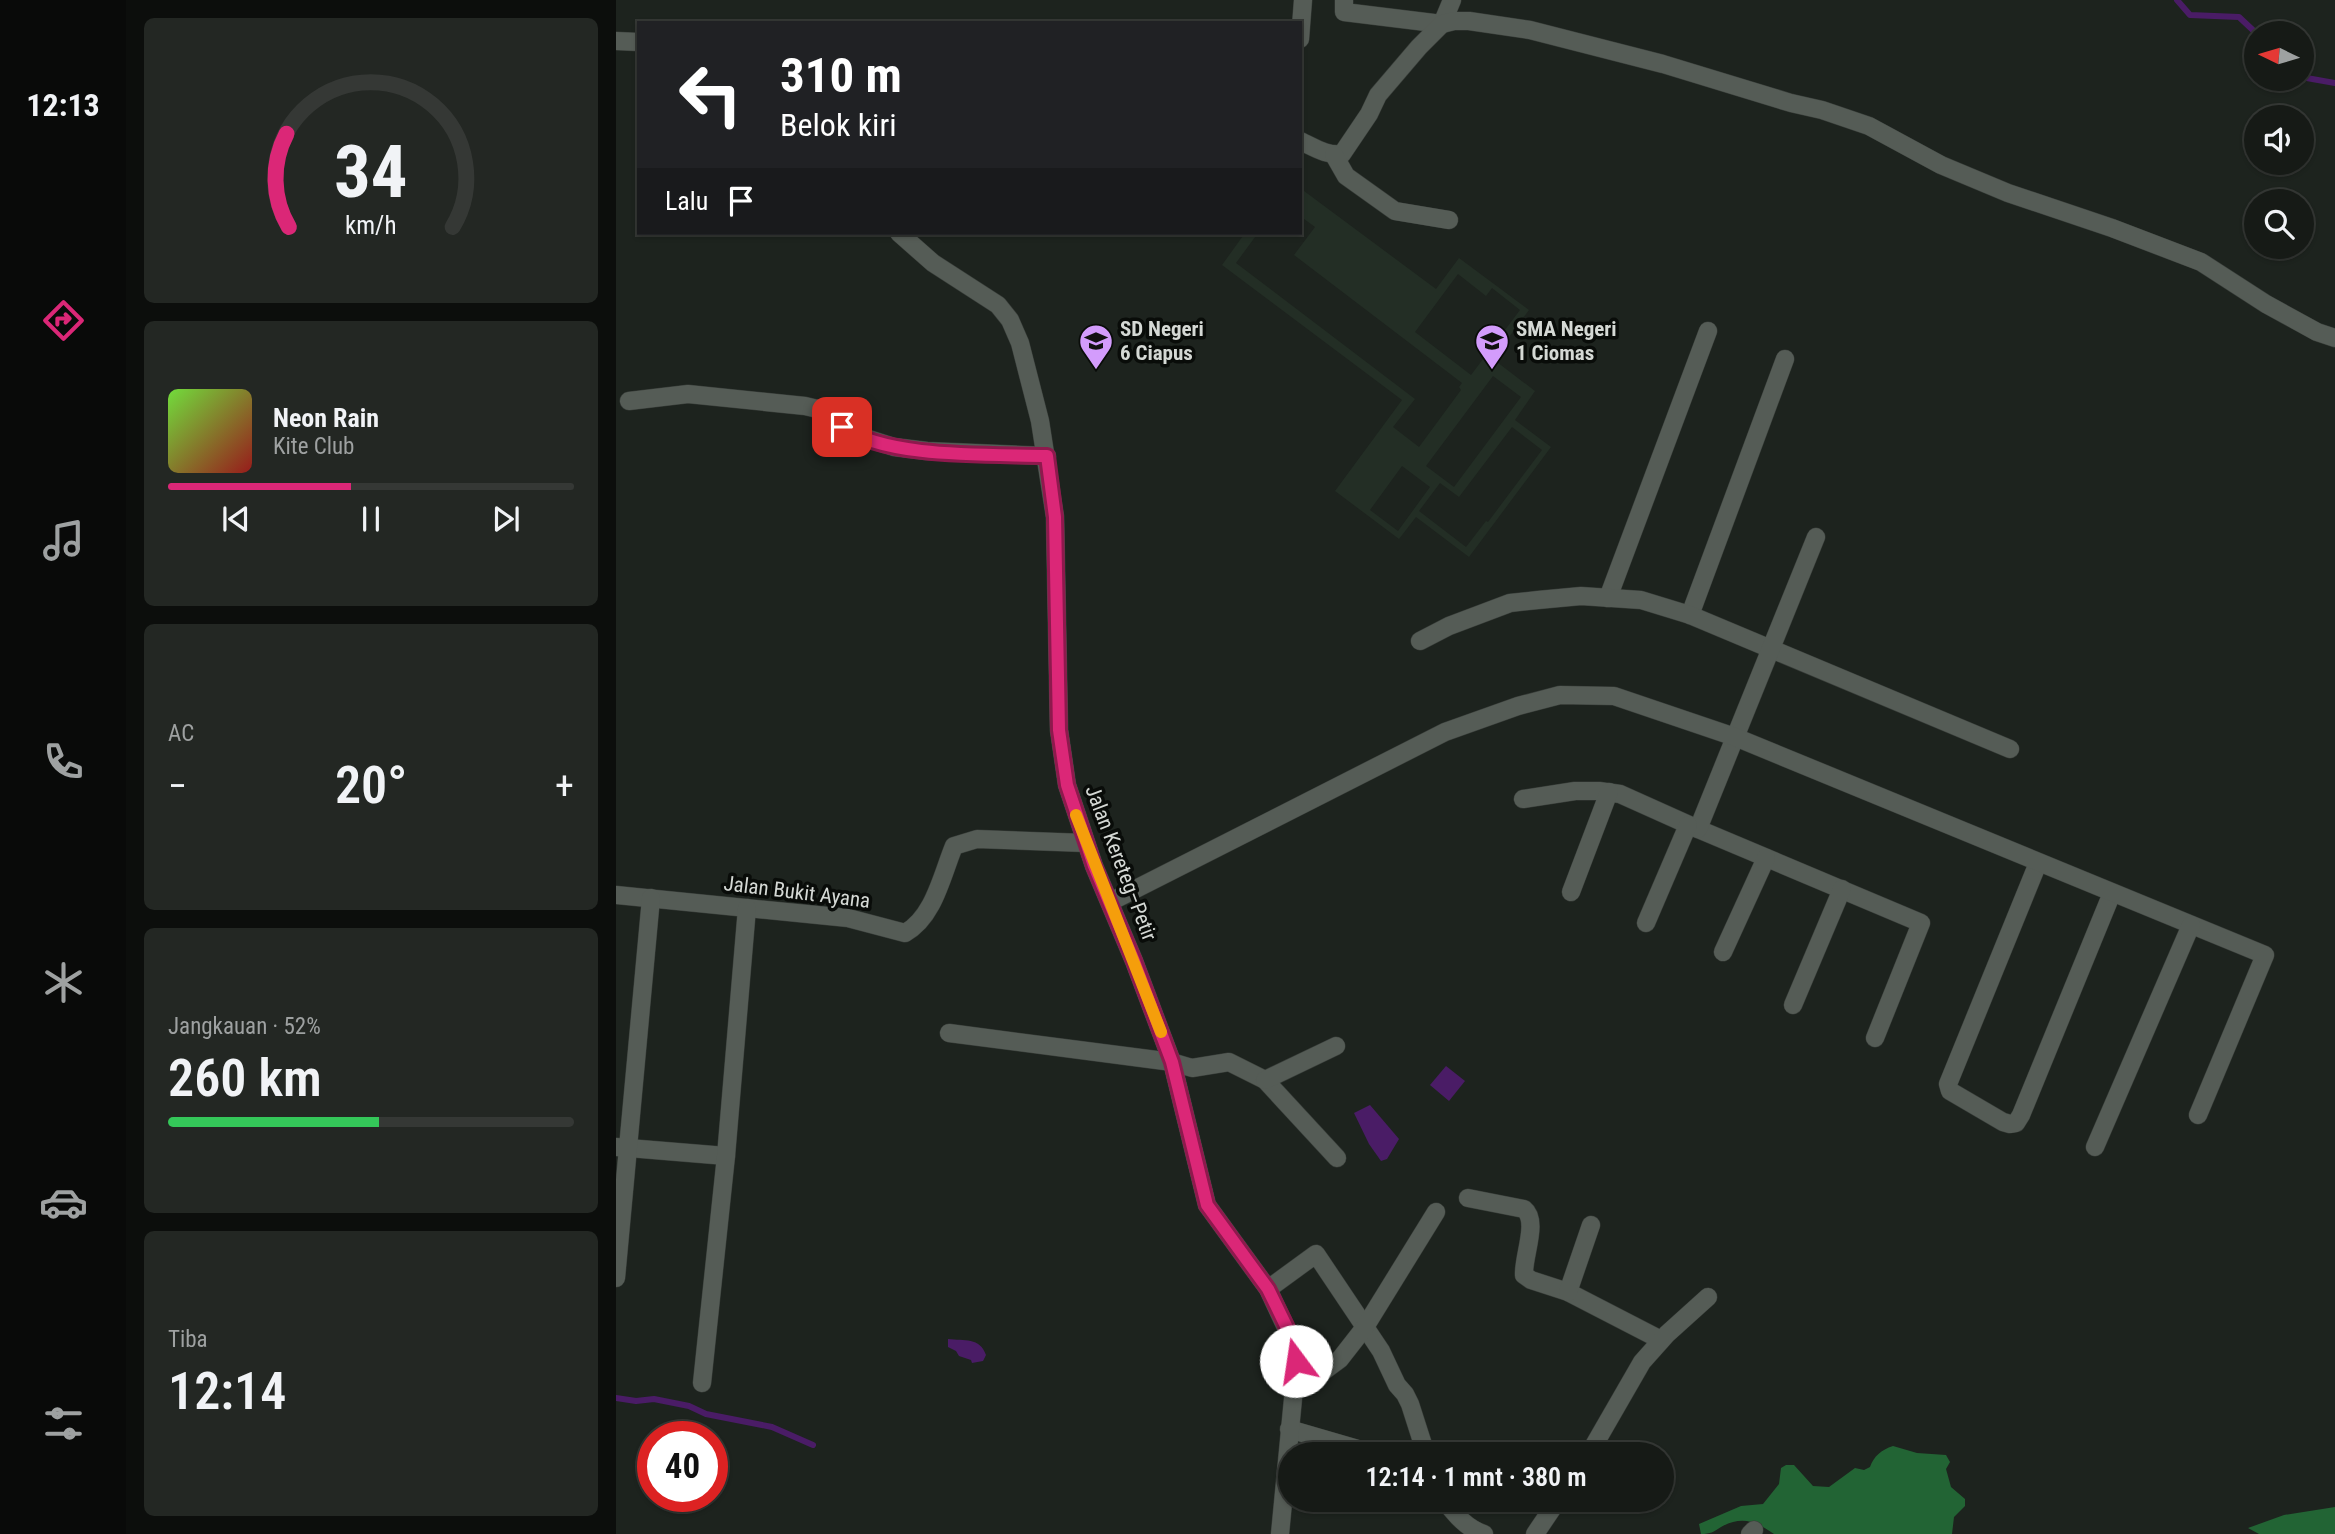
<!DOCTYPE html>
<html lang="id">
<head>
<meta charset="utf-8">
<style>
  :root { --surface:#161a16; --page:#232723; --text:#f1f3f6; --muted:#9ea1a1; --line:#353835; --accent:#db2777 }
  body { margin:0; font-family:"Roboto Condensed",sans-serif; background:var(--page); color:var(--text); height:100vh; display:flex; flex-direction:column; font-size:26px; white-space:nowrap }
  * { box-sizing:border-box; margin:0 }
  p { font-size:23px; color:var(--muted) }
  .icon { flex:none; width:38px; height:38px; fill:none; stroke:currentColor; stroke-width:2; stroke-linecap:round; stroke-linejoin:round }
  .map { position:relative; flex:1; overflow:hidden }
  .drawer { display:flex; flex-direction:column; gap:18px; padding:18px; background:#0c0e0c; width:490px }
  .drawer>* { flex:none }
  .guide { position:absolute; left:21px; top:21px; width:665px; height:214px; border-radius:0px; box-shadow:0 2px 5px #0004,0 0 0 2px var(--line); background:#202124; color:#fff; overflow:hidden }
  .needle { width:46px; rotate:275deg }
  .buttons { position:absolute; left:1628px; top:21px; display:grid; gap:14px }
  .buttons a { display:grid; place-items:center; width:70px; height:70px; border-radius:50%; background:var(--surface); box-shadow:0 2px 5px #0004,0 0 0 2px var(--line); font-size:35px }
  .speed { position:absolute; left:21px; top:1421px; display:flex; gap:14px; font-size:35px; font-weight:700; text-align:center }
  .speed>* { display:grid; place-content:center; width:91px; height:91px; border-radius:50%; background:var(--surface); box-shadow:0 2px 5px #0004,0 0 0 2px var(--line); line-height:1 }
  .speed .limit { border:10px solid #d22; background:#fff; color:#111 }
  .pin { position:absolute; display:grid; place-items:center; width:60px; height:60px; color:#fff; margin:-30px; border-radius:14px; box-shadow:0 4px 10px #0006 }
  .me { position:absolute; width:77px; margin:-38px; rotate:346deg; stroke-linejoin:round; filter:drop-shadow(0 0 5px #0008) }
  .turn { display:flex; align-items:center; gap:24px; height:147px; padding:0 28px; font-size:32px }
  .turn .icon { width:91px; height:91px; stroke-width:2.5 }
  .turn b { display:block; font-size:49px; line-height:60px }
  .then { display:flex; align-items:center; height:66px; padding:0 28px; background:#0003; gap:14px; font-size:26px }
  .big { font-size:52px; font-weight:600; line-height:1.1 }
  .drawer .widget { flex:1; display:flex; flex-direction:column; justify-content:center; gap:10px; min-width:0; padding:0 24px; border-radius:10px; background:var(--page) }
  .drawer .dial { align-items:center; gap:0 }
  .dial svg { height:182px; overflow:visible; fill:none; stroke:var(--line); stroke-width:7; stroke-linecap:round; text-anchor:middle }
  .dial text { fill:var(--text); stroke:none }
  .song { display:flex; align-items:center; gap:21px }
  .cover { width:84px; height:84px; border-radius:10px; background:linear-gradient(135deg,hsl(100 70% 55%),hsl(0 70% 35%)) }
  .played { height:7px; border-radius:4px; background:linear-gradient(90deg,var(--accent) 45%,var(--line) 45%) }
  .keys { display:flex; justify-content:space-around; direction:ltr }
  .heat { display:flex; justify-content:space-between; align-items:center; font-size:38px; direction:ltr }
  .charge { height:10px; border-radius:5px; background:linear-gradient(90deg,#34c759 52%,var(--line) 0) }
  .trip { position:absolute; left:662px; top:1442px; width:396px; height:70px; border-radius:35px; background:var(--surface); box-shadow:0 2px 5px #0004,0 0 0 2px var(--line); font-weight:600; line-height:70px; text-align:center }
  main { display:flex; flex:1; min-height:0 }
  .tabs { display:flex; flex-direction:column; width:126px; justify-content:space-around; align-items:center; background:#090a09; color:var(--muted) }
  .tabs .icon { width:49px; height:49px }
  .tabs .on { color:var(--accent) }
  .tabs b { font-size:32px; color:var(--text) }
  .map>svg:first-child { display:block }
</style>
</head>
<body>
<main>
<nav class="tabs">
<b>12:13</b>
<svg class="icon on" aria-label="directions" viewBox="0 0 24 24"><path d="M12 3l9 9-9 9-9-9zM9 14v-3h6M13 9l2 2-2 2"/></svg>
<svg class="icon" aria-label="music" viewBox="0 0 24 24"><path d="M9 18V5l10-2v13"/><circle cx="6" cy="18" r="3"/><circle cx="16" cy="16" r="3"/></svg>
<svg class="icon" aria-label="phone" viewBox="0 0 24 24"><path d="M5 4h4l2 5-3 2q2 4 5 5l2-3 5 2v4C11 20 4 13 5 4z"/></svg>
<svg class="icon" aria-label="climate" viewBox="0 0 24 24"><path d="M12 3v18M4 7l16 10M4 17L20 7"/></svg>
<svg class="icon" aria-label="car" viewBox="0 0 24 24"><path d="M5 17H2v-5l4-1 3-4h7l3 4 3 1v5h-3M9 17h6M6 11h13"/><circle cx="7" cy="17" r="2"/><circle cx="17" cy="17" r="2"/></svg>
<svg class="icon" aria-label="filters" viewBox="0 0 24 24"><path d="M4 7h16M4 17h16"/><circle cx="9" cy="7" r="2"/><circle cx="15" cy="17" r="2"/></svg>
</nav>
<section class="drawer">
<div class="widget dial"><svg viewBox="0 0 100 80">
<path d="M14 69A42 42 0 1 1 86 69"/>
<path d="M14 69A42 42 0 0 1 13 28" stroke="#db2777"/>
<text x="50" y="56" font-size="32" font-weight="700">34</text>
<text x="50" y="72" font-size="11">km/h</text>
</svg></div>
<div class="widget">
<div class="song"><i class="cover"></i><div><b>Neon Rain</b><p>Kite Club</p></div></div>
<div class="played"></div>
<div class="keys"><svg class="icon" aria-label="previous" viewBox="0 0 24 24"><path d="M18 5L8 12l10 7zM5 5v14"/></svg><svg class="icon" aria-label="pause" viewBox="0 0 24 24"><path d="M8 5v14M16 5v14"/></svg><svg class="icon" aria-label="next" viewBox="0 0 24 24"><path d="M6 5l10 7-10 7zM19 5v14"/></svg></div>
</div>
<div class="widget"><p>AC</p>
<div class="heat"><a>−</a><b class="big">20°</b><a>+</a></div>
</div>
<div class="widget"><p>Jangkauan · 52%</p><b class="big">260 km</b><div class="charge"></div></div>
<div class="widget"><p>Tiba</p><b class="big">12:14</b></div>
</section>
<div class="map">
<svg width="1719" height="1534" viewBox="0 0 1719 1534">
  <rect width="100%" height="100%" fill="#1d231e"/>
  <path fill="#232e25" fill-rule="evenodd" d="M684 188 820 289 843 258 913 310 877 359 919 391 899 420 935 447 853 557 800 517 783 539 719 491 786 400 606 265 629 233H642L620 263 799 399 777 427 803 447 845 390 843 387 846 383 678 255 699 227 684 216ZM842 274 870 296 876 288 904 310 855 375 799 332ZM877 376 905 397 838 487 810 466ZM896 427 926 450 872 522 870 521 850 547 803 511 824 483 843 497ZM786 466 814 487 782 531 754 510Z"/>
  <g fill="#226434">
    <path d="M1277 1446 1301 1453 1330 1455 1334 1462 1330 1469 1335 1487 1349 1499V1506L1338 1517 1336 1534H1158C1140 1522 1127 1515 1105 1527 1097 1532 1095 1534 1085 1534L1083 1524 1125 1506 1147 1504 1163 1484 1165 1468 1170 1465H1178L1197 1486 1213 1487 1239 1468 1248 1470 1254 1467C1258 1456 1265 1450 1277 1446Z"/>
    <path d="M1719 1507V1534H1643L1632 1528 1668 1515Z"/>
  </g>
  <g fill="#4a1c66">
    <path d="M830 1066 849 1081 833 1101 814 1085Z"/>
    <path d="M754 1105 783 1139 771 1159 765 1161 753 1144 738 1113Z"/>
    <path d="M332 1339C348 1341 364 1337 370 1355L367 1361 356 1363 355 1360 343 1356 340 1351 332 1347Z"/>
  </g>
  <g fill="none" stroke-linecap="round" stroke-linejoin="round">
    <g stroke="#4a1c66" stroke-width="6">
      <path d="M1561 0 1574 15 1623 17 1640 33"/>
      <path d="M1685 77 1719 83"/>
      <path d="M0 1398 20 1401 38 1399 73 1406 90 1414 156 1427 197 1445"/>
    </g>
    <g stroke="#383d39" stroke-width="19">
      <g id="minor">
        <path d="M728 0V12L826 24 836 0"/>
        <path d="M684 39 687 0"/>
        <path d="M684 141C698 147 710 156 726 154L753 114 762 95 803 47 826 24 838 21H853L914 30 1047 64 1175 103 1206 110 1253 126 1325 165 1392 193 1496 228 1585 262 1650 304 1701 332 1719 338"/>
        <path d="M718 155 730 176 779 211 833 220"/>
        <path d="M13 401 72 394 189 406 206 410 234 433 278 447 311 451 431 456"/>
        <path d="M992 598 1092 331"/>
        <path d="M1074 615 1169 359"/>
        <path d="M804 641 833 626 894 603 922 600 965 596 1025 600 1074 615 1394 749"/>
        <path d="M907 799 959 791H983L1004 794 1082 829 1305 923 1259 1038"/>
        <path d="M1082 829 1200 537"/>
        <path d="M1422 863 1332 1084 1334 1091 1387 1122 1394 1124 1400 1123 1405 1115 1496 893"/>
        <path d="M955 892 993 792"/>
        <path d="M0 895 232 918 289 933C318 917 326 875 338 846L361 839 469 843"/>
        <path d="M494 902 829 732 902 706 944 695 998 696 1119 737 1649 955 1582 1115"/>
        <path d="M1030 923 1072 825"/>
        <path d="M1107 952 1150 858"/>
        <path d="M1177 1005 1226 889"/>
        <path d="M333 1033 556 1062 576 1068 613 1062 649 1080 721 1158"/>
        <path d="M649 1080 720 1046"/>
        <path d="M0 1147 110 1156"/>
        <path d="M1479 1147 1575 925"/>
        <path d="M852 1198 908 1209C923 1221 907 1256 908 1275L915 1280 952 1292 1045 1340"/>
        <path d="M0 1278 35 898"/>
        <path d="M652 1289 700 1254 765 1351 781 1385 789 1394 794 1404 810 1454"/>
        <path d="M952 1292 975 1225"/>
        <path d="M679 1378 705 1373 724 1359 749 1327 820 1212"/>
        <path d="M86 1383 110 1156 131 908"/>
        <path d="M673 1429 759 1454"/>
        <path d="M973 1454 1026 1362 1051 1334 1092 1297"/>
        <path d="M828 1500C840 1515 850 1528 868 1534"/>
        <path d="M919 1534 942 1500"/>
        <path d="M1134 1534 1138 1530"/>
      </g>
    </g>
    <g stroke="#383d39" stroke-width="19">
      <g id="tertiary">
        <path d="M0 41 23 42"/>
        <path d="M283 233 317 263 382 305 394 320 404 343 424 421 439 517 443 730 451 785 478 866 518 961 556 1062 591 1205 652 1289 679 1347V1378L664 1534"/>
      </g>
    </g>
    <use href="#minor" stroke="#555c56" stroke-width="18"/>
    <use href="#tertiary" stroke="#555c56" stroke-width="18"/>
  </g>
  <g fill="none" stroke-linecap="round" stroke-linejoin="round">
    <g stroke="#8e194d" stroke-width="18">
      <path id="route" d="M226 427C272 459 374 454 431 456L439 517 443 730 451 785 478 866 518 961 556 1062 591 1205 652 1289 674 1334 679 1347 680 1361"/>
    </g>
    <use href="#route" stroke="#db2777" stroke-width="12"/>
    <path stroke="#f59e0b" stroke-width="12" d="M460 815 545 1032"/>
  </g>
  <defs>
    <g id="school-pin" transform="scale(1.75)"><path d="M0 17L-7.5 6A9.5 9.5 0 1 1 7.5 6Z" fill="#d39cfc" stroke="#090c09"/><path d="M0-5L7-2L0 1L-7-2ZM-4 1L0 2.5L4 1V4Q0 6-4 4Z" fill="#111"/></g>
  </defs>
  <g fill-rule="evenodd">
    <use href="#school-pin" x="480" y="341"/>
    <use href="#school-pin" x="876" y="341"/>
  </g>
  <g text-anchor="middle" dominant-baseline="central" stroke-width="7" stroke-linejoin="round" paint-order="stroke">
    <g font-size="21" font-weight="bold" fill="#d5d9d5" stroke="#090c09" text-anchor="start">
      <text x="504" y="329">SD Negeri<tspan x="504" dy="24">6 Ciapus</tspan></text>
      <text x="900" y="329">SMA Negeri<tspan x="900" dy="24">1 Ciomas</tspan></text>
    </g>
    <g font-size="21" fill="#d5d9d5" stroke="#090c09">
      <text transform="translate(505 863) rotate(69)">Jalan Kereteg–Petir</text>
      <text transform="translate(181 892) rotate(7)">Jalan Bukit Ayana</text>
    </g>
  </g>
</svg>
<div class="buttons">
<a><svg class="needle" viewBox="-14 -14 28 28"><path d="M0-13l5 13h-10z" fill="#e53935"/><path d="M0 13l5-13h-10z" fill="#9ea1a1"/></svg></a>
<a><svg class="icon" aria-label="sound" viewBox="0 0 24 24"><path d="M4 9h4l5-4v14l-5-4H4zM17 9q2 3 0 6"/></svg></a>
<a><svg class="icon" aria-label="search" viewBox="0 0 24 24"><circle cx="10" cy="10" r="6"/><path d="M15 15l6 6"/></svg></a>
</div>
<div class="speed"><div class="limit">40</div></div>
<div class="pin" style="left:226px;top:427px;background:#d93025"><svg class="icon" aria-label="arrive" viewBox="0 0 24 24"><path d="M6 21V4h12l-3 4 3 4H6"/></svg></div>
<svg class="me" style="left:680px;top:1361px" viewBox="-20 -20 40 40"><circle r="19" fill="#fff"/><path d="M0-13L10 11 0 6-10 11z" fill="#db2777"/></svg>
<div class="trip">12:14 · 1 mnt · 380 m</div>
<div class="guide">
<div class="turn"><svg class="icon" aria-label="left" viewBox="0 0 24 24"><path d="M17 20v-9H6M10 6l-5 5 5 5"/></svg><div><b>310 m</b>Belok kiri</div></div>
<div class="then">Lalu<svg class="icon" aria-label="arrive" viewBox="0 0 24 24"><path d="M6 21V4h12l-3 4 3 4H6"/></svg></div>
</div>
</div>
</main>
</body>
</html>
